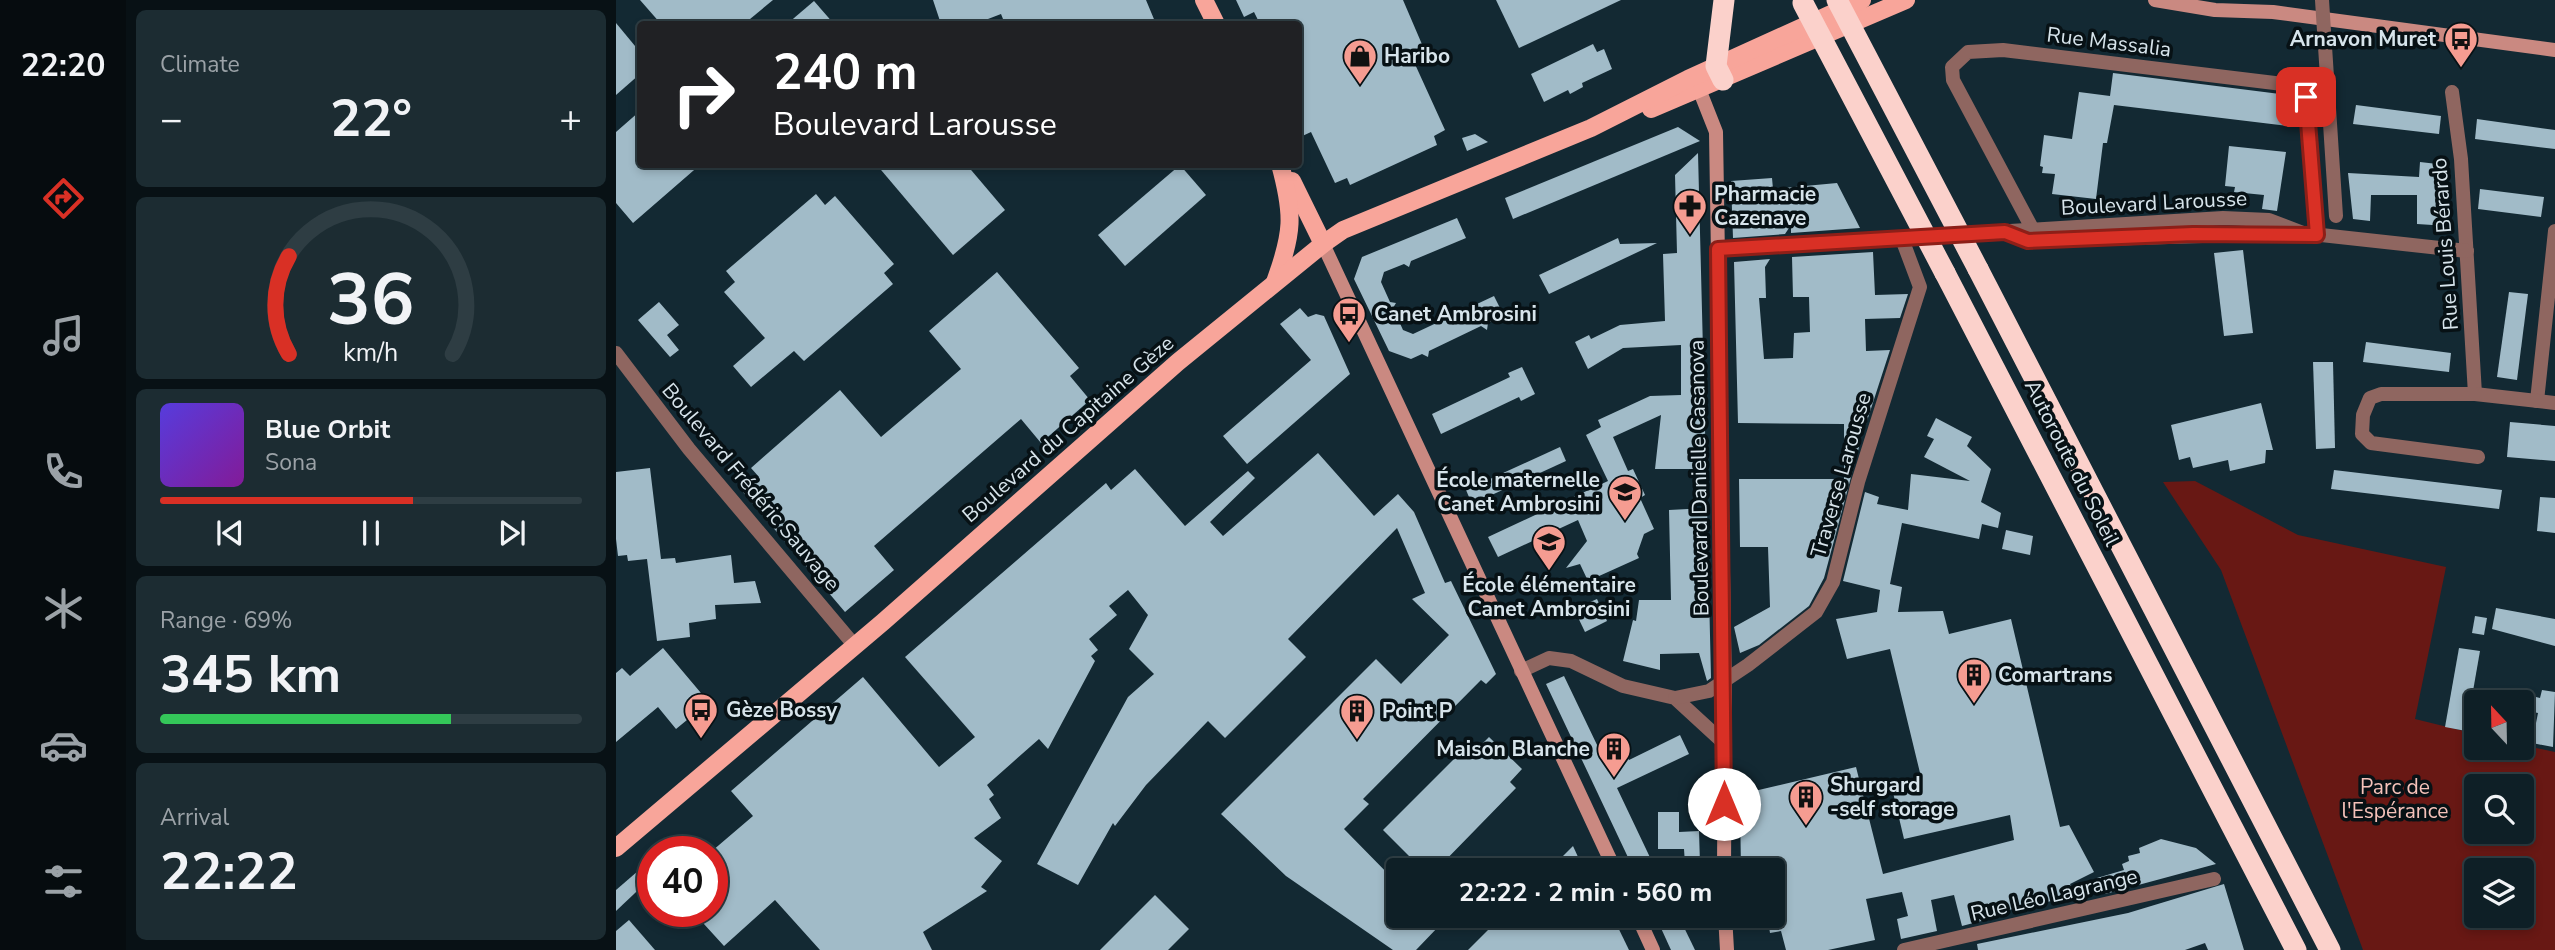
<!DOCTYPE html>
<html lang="en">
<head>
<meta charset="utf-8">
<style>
  :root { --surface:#0e1f26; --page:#1c2c32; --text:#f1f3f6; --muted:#9ba2a7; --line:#2e3d43; --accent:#d93025 }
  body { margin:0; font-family:"Nunito Sans",sans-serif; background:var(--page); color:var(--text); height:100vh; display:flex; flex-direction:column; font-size:26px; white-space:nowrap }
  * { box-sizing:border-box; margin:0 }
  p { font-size:23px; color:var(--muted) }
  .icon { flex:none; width:38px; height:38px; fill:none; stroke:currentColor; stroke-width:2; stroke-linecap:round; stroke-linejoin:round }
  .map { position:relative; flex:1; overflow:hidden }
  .side { display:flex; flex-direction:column; gap:10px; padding:10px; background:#081115; width:490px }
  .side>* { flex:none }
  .hud { position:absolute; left:21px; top:21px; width:665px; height:147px; border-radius:7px; box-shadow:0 4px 10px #0003,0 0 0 2px var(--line); background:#202124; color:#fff; overflow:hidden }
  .needle { width:46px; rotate:338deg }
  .controls { position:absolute; left:1848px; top:690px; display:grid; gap:14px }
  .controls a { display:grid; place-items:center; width:70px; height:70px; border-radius:7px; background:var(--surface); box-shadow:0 4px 10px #0003,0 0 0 2px var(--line); font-size:35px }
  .speed { position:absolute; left:21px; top:836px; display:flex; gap:14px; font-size:35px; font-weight:700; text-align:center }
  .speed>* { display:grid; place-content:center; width:91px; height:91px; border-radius:50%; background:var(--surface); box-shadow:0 4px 10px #0003,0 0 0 2px var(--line); line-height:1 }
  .speed .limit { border:10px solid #d22; background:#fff; color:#111 }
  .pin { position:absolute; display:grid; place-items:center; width:60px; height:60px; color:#fff; margin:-30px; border-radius:14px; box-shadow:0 4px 10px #0006 }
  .me { position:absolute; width:77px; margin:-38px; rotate:0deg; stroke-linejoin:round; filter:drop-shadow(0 0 5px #0008) }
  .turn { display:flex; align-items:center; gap:24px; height:147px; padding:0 21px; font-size:32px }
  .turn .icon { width:91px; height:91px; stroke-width:2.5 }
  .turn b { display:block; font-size:49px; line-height:60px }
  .big { font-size:52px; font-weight:700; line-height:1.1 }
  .side .card { flex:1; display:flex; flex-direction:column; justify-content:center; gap:10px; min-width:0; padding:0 24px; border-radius:10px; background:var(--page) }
  .side .dial { align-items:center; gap:0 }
  .dial svg { height:182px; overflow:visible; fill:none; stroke:var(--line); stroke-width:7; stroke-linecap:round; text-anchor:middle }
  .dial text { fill:var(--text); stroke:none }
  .song { display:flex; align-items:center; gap:21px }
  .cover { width:84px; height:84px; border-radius:10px; background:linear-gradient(135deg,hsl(250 70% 55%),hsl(290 70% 35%)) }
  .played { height:7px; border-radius:4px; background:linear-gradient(90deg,var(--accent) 60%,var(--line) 60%) }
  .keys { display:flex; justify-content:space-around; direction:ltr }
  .heat { display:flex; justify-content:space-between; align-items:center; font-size:38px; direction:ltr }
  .charge { height:10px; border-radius:5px; background:linear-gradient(90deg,#34c759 69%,var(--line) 0) }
  .trip { position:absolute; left:770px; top:858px; width:399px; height:70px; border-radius:7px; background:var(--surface); box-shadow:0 4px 10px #0003,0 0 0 2px var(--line); font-weight:700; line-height:70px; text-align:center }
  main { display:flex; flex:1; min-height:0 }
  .dock { display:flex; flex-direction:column; width:126px; justify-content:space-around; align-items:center; background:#060c0f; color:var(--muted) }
  .dock .icon { width:49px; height:49px }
  .dock .current { color:var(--accent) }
  .dock b { font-size:32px; color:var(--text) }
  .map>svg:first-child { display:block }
</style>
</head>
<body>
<main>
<nav class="dock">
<b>22:20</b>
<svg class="icon current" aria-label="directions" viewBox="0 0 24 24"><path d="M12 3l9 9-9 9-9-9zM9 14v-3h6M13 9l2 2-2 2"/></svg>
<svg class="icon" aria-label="music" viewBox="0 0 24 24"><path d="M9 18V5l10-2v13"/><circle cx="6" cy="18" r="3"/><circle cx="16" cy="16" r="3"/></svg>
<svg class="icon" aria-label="phone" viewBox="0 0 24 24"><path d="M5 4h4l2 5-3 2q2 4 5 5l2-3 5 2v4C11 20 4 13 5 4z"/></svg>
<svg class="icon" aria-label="climate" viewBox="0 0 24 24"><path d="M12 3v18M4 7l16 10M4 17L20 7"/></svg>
<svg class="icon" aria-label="car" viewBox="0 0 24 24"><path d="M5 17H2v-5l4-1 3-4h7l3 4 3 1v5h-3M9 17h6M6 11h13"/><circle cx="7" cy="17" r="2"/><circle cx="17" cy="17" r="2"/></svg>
<svg class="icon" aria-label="filters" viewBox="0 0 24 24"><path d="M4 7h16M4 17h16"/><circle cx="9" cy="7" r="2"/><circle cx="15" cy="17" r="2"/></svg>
</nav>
<section class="side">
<div class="card"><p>Climate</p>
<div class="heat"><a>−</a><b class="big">22°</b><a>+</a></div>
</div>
<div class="card dial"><svg viewBox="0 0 100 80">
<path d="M14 69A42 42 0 1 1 86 69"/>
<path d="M14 69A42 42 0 0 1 14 26" stroke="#d93025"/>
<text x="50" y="56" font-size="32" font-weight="700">36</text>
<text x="50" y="72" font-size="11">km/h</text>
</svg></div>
<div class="card">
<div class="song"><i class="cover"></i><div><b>Blue Orbit</b><p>Sona</p></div></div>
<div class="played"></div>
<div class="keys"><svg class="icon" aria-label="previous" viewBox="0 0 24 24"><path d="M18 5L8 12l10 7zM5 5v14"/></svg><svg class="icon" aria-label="pause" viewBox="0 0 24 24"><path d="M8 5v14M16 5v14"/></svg><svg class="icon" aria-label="next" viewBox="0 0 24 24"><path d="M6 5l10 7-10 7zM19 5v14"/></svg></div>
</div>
<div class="card"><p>Range · 69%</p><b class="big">345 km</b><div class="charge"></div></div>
<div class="card"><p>Arrival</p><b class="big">22:22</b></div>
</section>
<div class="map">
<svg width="1939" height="950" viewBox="0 0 1939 950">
  <rect width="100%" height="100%" fill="#132933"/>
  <path fill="#681814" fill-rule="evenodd" d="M1579 481 1682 535 1830 567 1799 719 1860 734V747H1906V745L1939 752V950H1747L1605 570 1547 482ZM1860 786H1906V831H1860ZM1860 870H1906V915H1860Z"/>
  <g fill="#a1bbc8">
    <path d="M24 0H157L128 24H45Z"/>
    <path d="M317 0H530L540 24H389L385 14 359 24H325Z"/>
    <path d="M620 0H787L811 56 798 62 829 130 818 136 821 145 734 185 731 178 719 183 695 132 682 138V24H644L638 12 628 17Z"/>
    <path d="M880 0H1005L903 48Z"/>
    <path d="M198 1 218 24H171Z"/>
    <path d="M0 23 24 52V74L0 95Z"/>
    <path d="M977 44 981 52 988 49 996 69 966 83 967 87 954 94 952 90 928 102 915 74Z"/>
    <path d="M1497 73 1673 95 1672 126 1498 105 1491 143H1487L1480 199 1436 194 1439 174 1426 173 1427 167 1424 166 1428 135 1456 139 1463 92 1494 96Z"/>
    <path d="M1740 105 1825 116 1823 134 1737 124Z"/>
    <path d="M24 111V164H85L17 223 0 203V132Z"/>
    <path d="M1861 119 1939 130V149L1859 139Z"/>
    <path d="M1062 127 1084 141 897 219 889 198Z"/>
    <path d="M859 134 872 142 851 151 846 138Z"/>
    <path d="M1613 146 1670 152 1661 211 1646 209 1648 195 1618 192 1619 187 1609 186Z"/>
    <path d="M1082 153 1090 469H1039L1045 415 997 437 1012 471 1017 469 1029 495 1024 498 1038 529 1028 534 1021 554 1023 558 972 581 964 564 950 568 971 541 962 520 882 557 872 537 992 481 970 435 985 427 982 420 1034 396 1065 395V345L1007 348 972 369 959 342 973 335 975 339 1004 325 1049 321 1047 254 1061 253 1059 175Z"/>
    <path d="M1804 162 1830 165 1832 226 1801 224V195H1755L1754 221 1737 219 1732 173 1803 177Z"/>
    <path d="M260 164H350L389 210 337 255Z"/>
    <path d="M564 165 590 195 509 266 482 235Z"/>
    <path d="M1156 178 1157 189 1221 183 1244 228 1175 233V225L1169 234 1117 238 1115 181Z"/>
    <path d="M1864 189 1928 197 1925 217 1862 209Z"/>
    <path d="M200 194 209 205 219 196 278 264 268 273 277 284 188 361 178 351 135 387 117 366 149 338 108 292 119 282 110 271Z"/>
    <path d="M841 218 850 238 795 261 793 267 788 264 768 272 765 282 774 302 780 303 777 308 787 330 797 334 878 296 888 316 872 323 871 330 865 326 813 351 812 357 806 354 795 359 773 351 738 279 746 257Z"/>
    <path d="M1002 238 1004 244 1041 243 933 294 923 275Z"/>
    <path d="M1627 250 1637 333 1608 336 1598 253Z"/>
    <path d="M1257 252 1259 295 1292 294 1284 318 1249 319 1250 351 1274 350 1250 424H1243V447L1208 578 1193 606 1143 645 1124 653 1118 627 1154 607 1152 547H1124L1123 479H1228V424L1122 423 1118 262 1154 259 1149 267 1150 298H1143L1148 359 1177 358 1178 333 1194 332 1193 297H1177L1176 257Z"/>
    <path d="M381 272 463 368 454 376 474 400 425 443 405 419 258 546 278 570 229 612 126 491 143 477 135 468 224 390 265 437 345 369 313 331Z"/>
    <path d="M1893 292 1912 294 1901 380 1881 377Z"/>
    <path d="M43 302 63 325 51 335 63 350 54 357 22 320Z"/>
    <path d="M684 308 692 317 700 314 708 316 734 374 631 464 607 436 695 360 664 324Z"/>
    <path d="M1750 342 1835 353 1833 372 1747 362Z"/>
    <path d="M1697 362H1717L1719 448 1700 449Z"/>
    <path d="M906 367 919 394 905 401 903 397 825 434 816 414 894 377 892 373Z"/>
    <path d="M1645 403 1657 450H1650L1649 463 1614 471 1612 460 1577 468 1574 457 1563 460 1555 425Z"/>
    <path d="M1320 418 1356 437 1351 446 1375 469 1365 502 1385 513 1382 528 1366 524 1363 539 1286 523 1274 584 1286 587 1282 612 1327 611 1333 634 1395 619 1444 827 1453 825 1478 872 1454 884 1460 896 1368 915 1369 920 1346 926 1338 895 1315 900 1321 931 1285 939 1281 919 1292 916 1286 892 1250 899 1259 940 1212 950H1170L1165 931 1154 933 1151 915H1157V870H1125L1124 806 1137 803 1134 792 1240 767 1267 874 1398 840 1394 815 1288 839 1275 784 1305 777 1274 649 1231 659 1220 619 1261 612 1264 590 1227 581 1249 492 1263 497 1261 504 1292 510 1295 474 1354 481 1308 457 1318 439 1311 436Z"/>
    <path d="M1894 422 1939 426V461L1891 457Z"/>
    <path d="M944 447 950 461 856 504 850 490Z"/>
    <path d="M702 453 758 516 782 494 798 512 829 583 835 581 880 674 870 684 865 680 747 799 753 804 728 829 782 884V915H814L824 925 800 950H777L670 876 605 814 760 659 785 684 833 635 796 599 809 593 781 528 672 639 690 657 609 738 592 721 530 785 499 826 497 823 462 885 421 864 512 697 538 674 513 649 532 615 512 590 493 606 501 615 473 639 482 650 475 656 479 661 432 749 423 739 371 785 378 795 373 799 385 818 358 838 386 861 365 887 371 891 307 932 316 950H204L159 900 108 946 77 912H96V851L137 816 115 791 247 677 323 767 359 737 289 657 490 483 495 490 519 469 569 526 632 471 639 478 594 522 607 536Z"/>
    <path d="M34 468 45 559 59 558 60 563 115 555 118 583 139 581 145 603 99 605 100 619 73 623 74 637 41 641 31 559 12 561 11 555 2 556 0 539V472Z"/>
    <path d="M1718 470 1886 490 1883 509 1715 489Z"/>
    <path d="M1924 497 1939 498V533L1921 531Z"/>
    <path d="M1091 508 1095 678 1091 681 1083 653 1044 654V670L1007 661 1017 620 1020 621 1023 600H1055L1053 510Z"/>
    <path d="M1390 530 1417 536 1414 555 1386 549Z"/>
    <path d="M981 599 991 621 969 632 958 609Z"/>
    <path d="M1880 608 1939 619V646L1876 629Z"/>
    <path d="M1859 616 1871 618 1868 635 1856 633Z"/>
    <path d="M47 648 90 699 79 707 82 711 60 729 42 707 0 742V673L6 668 14 676Z"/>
    <path d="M1843 648 1864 651 1850 731 1829 727Z"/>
    <path d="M948 676 982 747 1002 738 1013 760 1064 735 1073 754 1001 788 1040 870H1018L930 684Z"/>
    <path d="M1926 690 1939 692 1937 747 1916 743 1922 713 1917 712 1920 697 1924 698Z"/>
    <path d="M873 737 906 769 894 782 900 788 820 870H807L767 830 854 743 861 749Z"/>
    <path d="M1042 812H1063V832L1083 831 1084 864H1069L1068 849H1042Z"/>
    <path d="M1545 839 1580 848 1600 864 1489 894 1481 878 1508 870 1506 864 1513 861 1512 856 1524 853 1523 848Z"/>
    <path d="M957 846 968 870H933Z"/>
    <path d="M37 858V876L0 911V890Z"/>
    <path d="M1608 884 1628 950H1592L1589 943 1569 950H1362L1361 944 1512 913Z"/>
    <path d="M539 895 573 929 552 950H484Z"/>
    <path d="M887 915H996L1013 950H852Z"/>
    <path d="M1039 915H1062L1079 950H1055Z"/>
    <path d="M13 920 39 950H0V931Z"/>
  </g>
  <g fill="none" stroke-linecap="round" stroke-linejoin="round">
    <g stroke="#8f6660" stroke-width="14">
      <path d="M1836 92 1845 159 1859 394"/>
      <path d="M1417 230 1337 80 1336 67 1352 52 1387 50 1675 85 1687 90 1690 97 1701 235"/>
      <path d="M1393 234 1412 241 1687 233 1851 251"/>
      <path d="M1102 249 1607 218 1653 220 1687 233"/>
      <path d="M0 353 73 449 239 646"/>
      <path d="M1921 401 1939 231"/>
      <path d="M1862 457 1755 443 1746 434 1747 415 1754 398 1765 394H1859L1939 403"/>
      <path d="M905 671 933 658 955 661 1007 686 1059 698 1108 743"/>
      <path d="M1059 698 1093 691 1132 665 1200 612 1217 582 1242 482 1304 287 1286 239"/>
      <path d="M1288 950 1598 879"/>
    </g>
    <g stroke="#ca8981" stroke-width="14">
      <path d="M1539 0 1599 10 1657 12 1939 50"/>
      <path d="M1076 83 1083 89 1100 132 1109 697 1108 870"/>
      <path d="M707 244 999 870"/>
      <path d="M1021 915 1037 950"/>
      <path d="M1109 915 1111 950"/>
    </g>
    <g stroke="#f8a59a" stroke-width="18">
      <path d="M588 0 600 24"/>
      <path d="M1035 109 1290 0"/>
      <path d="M676 181 707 244"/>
      <path d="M659 282C677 233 678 215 664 164"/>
      <path d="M0 848 267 622 562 362 707 244 727 230 975 128 1072 79 1246 0"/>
    </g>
    <g stroke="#fbd1cb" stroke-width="21">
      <path d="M1107 80 1100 66 1108 0"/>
      <path d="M1362 269 1714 950"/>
      <path d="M1329 273 1680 950"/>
    </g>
    <path stroke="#8f6660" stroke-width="14" d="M1706 0 1720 216"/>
    <g stroke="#fbd1cb" stroke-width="21">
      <path d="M1221 0 1362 269"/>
      <path d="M1187 3 1329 273"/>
    </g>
  </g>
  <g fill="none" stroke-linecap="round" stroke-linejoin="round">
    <g stroke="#8d1f18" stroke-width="18">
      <path id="route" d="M1108 804 1102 249 1389 232 1412 241 1577 234 1701 235 1690 97"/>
    </g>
    <use href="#route" stroke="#d93025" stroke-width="12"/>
  </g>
  <defs>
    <g id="bus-pin" transform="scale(1.75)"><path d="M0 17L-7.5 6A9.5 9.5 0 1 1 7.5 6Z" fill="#f59c91" stroke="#071115"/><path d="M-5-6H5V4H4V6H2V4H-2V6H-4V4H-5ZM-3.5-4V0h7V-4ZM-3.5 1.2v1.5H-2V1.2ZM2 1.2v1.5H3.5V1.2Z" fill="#111"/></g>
    <g id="shop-pin" transform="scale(1.75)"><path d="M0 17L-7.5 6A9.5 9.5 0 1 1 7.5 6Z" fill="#f59c91" stroke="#071115"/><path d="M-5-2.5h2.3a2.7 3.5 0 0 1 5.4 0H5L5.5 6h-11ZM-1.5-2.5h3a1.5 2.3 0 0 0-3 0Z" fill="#111"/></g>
    <g id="pharmacy-pin" transform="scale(1.75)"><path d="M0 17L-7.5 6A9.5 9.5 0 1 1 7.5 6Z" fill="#f59c91" stroke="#071115"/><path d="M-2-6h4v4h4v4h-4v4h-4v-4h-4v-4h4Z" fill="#111"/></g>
    <g id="school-pin" transform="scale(1.75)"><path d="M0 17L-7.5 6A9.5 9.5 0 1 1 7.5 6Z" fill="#f59c91" stroke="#071115"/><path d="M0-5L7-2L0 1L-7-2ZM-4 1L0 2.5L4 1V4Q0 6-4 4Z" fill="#111"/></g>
    <g id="building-pin" transform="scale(1.75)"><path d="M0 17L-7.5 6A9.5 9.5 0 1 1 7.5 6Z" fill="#f59c91" stroke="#071115"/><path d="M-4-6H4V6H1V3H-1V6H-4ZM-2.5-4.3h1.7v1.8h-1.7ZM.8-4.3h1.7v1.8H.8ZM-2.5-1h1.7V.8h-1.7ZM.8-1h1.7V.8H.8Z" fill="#111"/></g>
  </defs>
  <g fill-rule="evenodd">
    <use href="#bus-pin" x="1845" y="39"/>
    <use href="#shop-pin" x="744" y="56"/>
    <use href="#pharmacy-pin" x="1074" y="206"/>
    <use href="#bus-pin" x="733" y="314"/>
    <use href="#school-pin" x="1009" y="492"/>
    <use href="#school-pin" x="933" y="542"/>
    <use href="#building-pin" x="1358" y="675"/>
    <use href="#bus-pin" x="85" y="710"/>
    <use href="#building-pin" x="741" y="711"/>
    <use href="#building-pin" x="998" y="749"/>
    <use href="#building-pin" x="1190" y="797"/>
  </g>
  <g text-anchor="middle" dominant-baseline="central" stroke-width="7" stroke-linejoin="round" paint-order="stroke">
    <g font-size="21" font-weight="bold" fill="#d7e4eb" stroke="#071115" text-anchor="start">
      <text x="1820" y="39" text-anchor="end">Arnavon Muret</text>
      <text x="768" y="56">Haribo</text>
      <text x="1098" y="194">Pharmacie<tspan x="1098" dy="24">Cazenave</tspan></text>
      <text x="758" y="314">Canet Ambrosini</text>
      <text x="984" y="480" text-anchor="end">École maternelle<tspan x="984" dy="24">Canet Ambrosini</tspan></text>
      <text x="933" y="585" text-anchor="middle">École élémentaire<tspan x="933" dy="24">Canet Ambrosini</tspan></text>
      <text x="1382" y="675">Comartrans</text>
      <text x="110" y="710">Gèze Bossy</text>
      <text x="766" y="711">Point P</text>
      <text x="974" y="749" text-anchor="end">Maison Blanche</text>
      <text x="1214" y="785">Shurgard<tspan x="1214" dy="24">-self storage</tspan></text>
    </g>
    <g font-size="21" fill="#d7e4eb" stroke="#071115">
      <text transform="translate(1493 42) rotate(7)">Rue Massalia</text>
      <text transform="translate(1538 203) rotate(-3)">Boulevard Larousse</text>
      <text transform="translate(1829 244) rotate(-94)">Rue Louis Bérardo</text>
      <text transform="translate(452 429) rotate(-41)">Boulevard du Capitaine Gèze</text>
      <text transform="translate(1456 463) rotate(63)">Autoroute du Soleil</text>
      <text transform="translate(1225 475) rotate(-74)">Traverse Larousse</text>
      <text transform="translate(1083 478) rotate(-91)">Boulevard Danielle Casanova</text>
      <text transform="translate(135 487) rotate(50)">Boulevard Frédéric Sauvage</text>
      <text transform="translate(1438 895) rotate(-13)">Rue Léo Lagrange</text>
    </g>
    <g font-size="21" fill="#f5c2ba" stroke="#071115">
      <text x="1779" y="787">Parc de<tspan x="1779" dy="24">l'Espérance</tspan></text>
    </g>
  </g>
</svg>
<div class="controls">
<a><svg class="needle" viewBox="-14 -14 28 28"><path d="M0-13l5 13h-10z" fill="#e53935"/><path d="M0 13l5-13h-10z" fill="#9ba2a7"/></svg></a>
<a><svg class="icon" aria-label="search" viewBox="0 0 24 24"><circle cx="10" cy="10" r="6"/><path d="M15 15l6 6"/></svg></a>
<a><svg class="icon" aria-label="layers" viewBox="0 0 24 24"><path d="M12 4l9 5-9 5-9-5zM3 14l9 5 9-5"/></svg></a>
</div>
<div class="speed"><div class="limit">40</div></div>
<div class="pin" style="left:1690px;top:97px;background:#d93025"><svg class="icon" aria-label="arrive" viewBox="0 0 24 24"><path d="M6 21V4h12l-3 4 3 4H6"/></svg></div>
<svg class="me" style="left:1108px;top:804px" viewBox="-20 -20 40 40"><circle r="19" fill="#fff"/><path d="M0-13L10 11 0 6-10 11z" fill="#d93025"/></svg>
<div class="trip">22:22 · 2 min · 560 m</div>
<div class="hud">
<div class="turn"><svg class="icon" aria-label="right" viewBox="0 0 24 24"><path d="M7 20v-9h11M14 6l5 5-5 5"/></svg><div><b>240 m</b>Boulevard Larousse</div></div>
</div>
</div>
</main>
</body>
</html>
